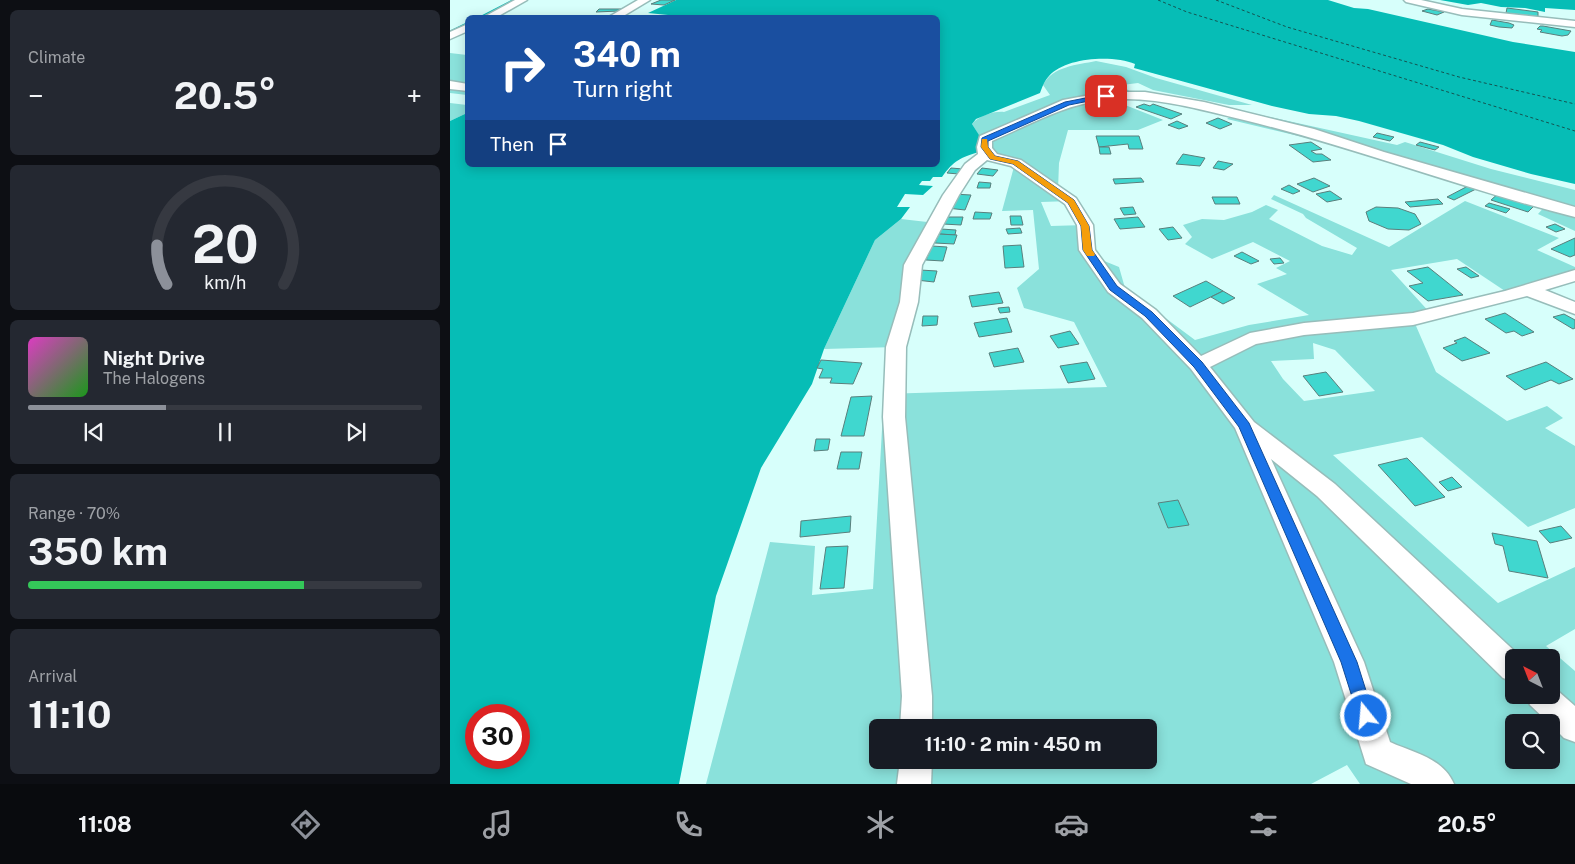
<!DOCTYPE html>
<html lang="en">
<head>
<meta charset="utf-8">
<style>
  :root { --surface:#171b24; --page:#242831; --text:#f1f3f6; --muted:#9ea1a6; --line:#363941; --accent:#8c9099 }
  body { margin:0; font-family:"Public Sans",sans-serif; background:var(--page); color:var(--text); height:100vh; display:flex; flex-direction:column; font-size:19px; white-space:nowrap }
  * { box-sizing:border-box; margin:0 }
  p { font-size:16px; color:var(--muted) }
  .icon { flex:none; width:28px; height:28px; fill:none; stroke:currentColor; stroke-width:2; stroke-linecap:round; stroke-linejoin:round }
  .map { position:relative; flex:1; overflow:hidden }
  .panel { display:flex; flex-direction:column; gap:10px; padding:10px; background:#0d0f14; width:450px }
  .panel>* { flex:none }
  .banner { position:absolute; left:15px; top:15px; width:475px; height:152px; border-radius:8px; box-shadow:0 2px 12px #0003; background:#1a4fa0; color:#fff; overflow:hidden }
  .needle { width:32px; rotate:318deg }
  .controls { position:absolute; left:1055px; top:649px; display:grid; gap:10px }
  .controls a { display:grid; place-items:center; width:55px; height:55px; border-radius:8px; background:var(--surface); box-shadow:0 2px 12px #0003; font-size:25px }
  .speed { position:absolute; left:15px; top:704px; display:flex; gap:10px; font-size:25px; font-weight:700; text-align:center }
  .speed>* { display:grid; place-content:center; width:65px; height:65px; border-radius:50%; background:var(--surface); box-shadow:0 2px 12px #0003; line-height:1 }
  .speed .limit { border:8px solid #d22; background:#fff; color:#111 }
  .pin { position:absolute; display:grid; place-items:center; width:42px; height:42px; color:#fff; margin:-21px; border-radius:10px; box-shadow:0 2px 8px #0006 }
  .me { position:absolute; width:55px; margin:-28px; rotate:343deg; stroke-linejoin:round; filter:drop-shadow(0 0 4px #0008) }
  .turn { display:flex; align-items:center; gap:18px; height:105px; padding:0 25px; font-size:22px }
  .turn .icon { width:65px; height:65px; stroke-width:2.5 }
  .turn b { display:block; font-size:35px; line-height:42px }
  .then { display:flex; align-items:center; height:48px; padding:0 25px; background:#0003; gap:10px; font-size:19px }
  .big { font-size:38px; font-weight:700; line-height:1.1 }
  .panel .widget { flex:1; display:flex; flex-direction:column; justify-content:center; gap:8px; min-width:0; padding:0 18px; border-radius:8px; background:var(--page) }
  .panel .dial { align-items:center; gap:0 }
  .dial svg { height:130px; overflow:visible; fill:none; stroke:var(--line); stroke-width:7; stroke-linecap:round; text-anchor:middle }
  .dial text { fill:var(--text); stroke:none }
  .song { display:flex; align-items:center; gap:15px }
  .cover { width:60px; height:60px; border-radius:8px; background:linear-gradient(135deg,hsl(310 70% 55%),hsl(120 70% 35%)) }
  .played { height:5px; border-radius:2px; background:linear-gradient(90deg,var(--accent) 35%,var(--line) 35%) }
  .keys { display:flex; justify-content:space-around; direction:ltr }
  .heat { display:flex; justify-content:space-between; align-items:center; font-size:28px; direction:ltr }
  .charge { height:8px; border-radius:4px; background:linear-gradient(90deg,#34c759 70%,var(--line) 0) }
  .trip { position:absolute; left:419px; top:719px; width:288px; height:50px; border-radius:8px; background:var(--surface); box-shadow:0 2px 12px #0003; font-weight:700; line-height:50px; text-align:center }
  .menu { display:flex; height:80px; justify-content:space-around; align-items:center; background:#090b0e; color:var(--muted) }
  .menu .icon { width:35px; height:35px }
  .menu .active { color:var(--accent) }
  .menu b { font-size:22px; color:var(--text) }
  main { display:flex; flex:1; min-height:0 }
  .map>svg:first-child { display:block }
</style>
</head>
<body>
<main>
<section class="panel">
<div class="widget"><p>Climate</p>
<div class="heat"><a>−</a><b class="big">20.5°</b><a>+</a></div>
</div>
<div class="widget dial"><svg viewBox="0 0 100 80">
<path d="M14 69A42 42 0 1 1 86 69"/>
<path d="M14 69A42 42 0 0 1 8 45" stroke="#8c9099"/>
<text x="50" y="56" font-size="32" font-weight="700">20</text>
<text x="50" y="72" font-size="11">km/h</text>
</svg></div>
<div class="widget">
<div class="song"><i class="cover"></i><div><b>Night Drive</b><p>The Halogens</p></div></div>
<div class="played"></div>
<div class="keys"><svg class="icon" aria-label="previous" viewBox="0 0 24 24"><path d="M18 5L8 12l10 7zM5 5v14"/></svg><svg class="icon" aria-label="pause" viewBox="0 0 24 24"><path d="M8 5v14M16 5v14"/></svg><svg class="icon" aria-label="next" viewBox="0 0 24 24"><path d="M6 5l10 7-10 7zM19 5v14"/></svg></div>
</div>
<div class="widget"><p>Range · 70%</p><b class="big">350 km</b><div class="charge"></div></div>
<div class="widget"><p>Arrival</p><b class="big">11:10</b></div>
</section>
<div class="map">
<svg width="1125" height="784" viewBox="0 0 1125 784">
  <rect width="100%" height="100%" fill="#d7fffb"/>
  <g fill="#8ae1db" fill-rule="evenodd">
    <path d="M0 53 17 55V95L0 93Z"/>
    <path d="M646 61 676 67 706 78 802 105H779L703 90 688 83 672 85 686 97 670 103 713 120 688 130H618L609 163 608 190 621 201 591 202 601 226 635 225 642 256 669 267 675 288 745 340 799 325 859 315 807 284 837 274 826 268 840 261 803 242 762 259 735 244 742 237 733 225 752 219 774 220 802 212 816 205 828 210 819 219 872 246 902 255 907 248 856 218 853 214 821 199 824 195 939 247 1015 201 1109 238 1087 250 1125 267V275L1061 295 1007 259 941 270 982 315 963 319 986 372 1057 421 1097 406 1113 418 1095 428 1125 446V508L1078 527 972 437 883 455 1048 603 1125 567V629L1096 646 1125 671V784H910L897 765 861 784H256L320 542 365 546 362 595 423 589 434 394 657 387 624 322 574 308 567 288 589 269 583 210 552 211 565 163 542 157 522 124C529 116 543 111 554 112L600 95 593 85C603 66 627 65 646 61ZM863 343 885 350 925 391 854 401 833 379 821 361 864 359ZM1064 658H1101V695H1064ZM1064 722H1101V760H1064ZM428 728H698V760H428Z"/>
    <path d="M0 103 17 105V113L0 121Z"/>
    <path d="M788 110 947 145 955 142 1041 169 1125 190V231L1088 214 1097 204 929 155 777 119Z"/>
    <path d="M451 219 486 223 463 265 446 347 374 349 425 240Z"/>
  </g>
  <g fill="#06bdb6" fill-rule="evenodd">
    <path d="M226 0H878L904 8 918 9 1063 42 1125 52V184L1081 174 1023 157 993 145 909 121 886 116 859 114 822 106 684 68 685 64C663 55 616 57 599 76 595 80 592 87 590 93L526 119 522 124 529 135V152C510 158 504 160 492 177H483L480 181H472L469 185 483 186 473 195 455 194 447 207H460L451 219 425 240 374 349 362 384 311 468 266 596 229 784H0V121L17 113 18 165H488V18H226L228 16 198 13ZM26 715H69V758H26Z"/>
    <path d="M990 0H1125V10L1095 8V12L1075 8 1051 7 1031 3 1018 5Z"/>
  </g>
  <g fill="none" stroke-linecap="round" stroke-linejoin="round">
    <g stroke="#06bdb6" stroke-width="2.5">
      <path d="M29 18 64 0"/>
      <path d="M0 32 18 23"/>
    </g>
    <g stroke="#145350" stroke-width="1" stroke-dasharray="3 2.5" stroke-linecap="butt">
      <path d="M708 0 737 12 1125 131"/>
      <path d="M766 0 837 27 1009 77 1125 104"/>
    </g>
  </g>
  <g fill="#40d7cf" stroke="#5a7f7c">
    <path d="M211 0H225L214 5 201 4Z"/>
    <path d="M1057 8 1088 12V17L1056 13Z"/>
    <path d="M149 9H172L169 11 146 12Z"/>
    <path d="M978 9 994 12 987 15 972 11Z"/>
    <path d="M1042 20 1059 23 1064 25 1062 28 1049 27 1040 25Z"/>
    <path d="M1090 26H1093L1121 31 1118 35 1112 36 1090 32 1092 30 1087 29Z"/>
    <path d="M694 104 700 106 703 104 732 114 721 119 686 107Z"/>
    <path d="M768 118 782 124 770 129 756 123Z"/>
    <path d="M727 121 738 126 729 129 718 125Z"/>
    <path d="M927 133 944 137 940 141 923 137Z"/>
    <path d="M646 136H689L693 149H679L678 144 649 147Z"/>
    <path d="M861 142 872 149 861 151 866 154H872L881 160 863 162 839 145Z"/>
    <path d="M970 142 989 147 985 150 966 145Z"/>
    <path d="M649 147H659L661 154H650Z"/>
    <path d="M733 154 755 158 750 166 726 164Z"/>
    <path d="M768 161 783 164 774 170 763 168Z"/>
    <path d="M501 168 513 169 509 174 497 173Z"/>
    <path d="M532 168 548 170 543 176 527 174Z"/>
    <path d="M691 178 694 182 665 184 663 179Z"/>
    <path d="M864 178 880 186 863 192 847 184Z"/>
    <path d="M529 182 541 183 540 188H527Z"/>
    <path d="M839 185 850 191 843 194 831 189Z"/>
    <path d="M1018 186 1026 189 1004 200 997 197Z"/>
    <path d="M880 191 892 199 877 202 866 194Z"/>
    <path d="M1050 192 1087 203 1078 212 1041 200Z"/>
    <path d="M503 194 521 195 515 210 497 208Z"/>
    <path d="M762 197H787L790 204H765Z"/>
    <path d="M988 199 993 204 960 207 955 202Z"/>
    <path d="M1039 203 1060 209 1056 213 1035 206Z"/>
    <path d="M683 207 686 214 674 215 670 208Z"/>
    <path d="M926 207 948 208 965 214 971 224 959 230 938 229 919 221 916 212Z"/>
    <path d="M525 212 542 213 540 219H523Z"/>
    <path d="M560 216H571L573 225H561Z"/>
    <path d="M495 217H513L511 225 493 224Z"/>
    <path d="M688 217 695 227 670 229 664 219Z"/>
    <path d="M1105 224 1115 229 1106 232 1096 227Z"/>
    <path d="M723 227 732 238 718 240 709 229Z"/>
    <path d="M570 228 572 233 558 234 556 229Z"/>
    <path d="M491 229 506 230 505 235 489 234Z"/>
    <path d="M489 234 507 235 504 244 485 243Z"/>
    <path d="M1125 238V255L1120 257 1101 249Z"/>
    <path d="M571 245 574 267 555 268 553 246Z"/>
    <path d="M482 246 497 247 493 261 476 260Z"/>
    <path d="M792 252 809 261 801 264 784 256Z"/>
    <path d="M830 258 834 263 824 264 820 259Z"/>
    <path d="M978 267 1013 295 978 301 959 286 973 283 957 271Z"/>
    <path d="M1016 267 1029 276 1021 278 1007 269Z"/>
    <path d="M470 270 487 271 484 282 466 280Z"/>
    <path d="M756 281 773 291 740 307 723 296Z"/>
    <path d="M773 291 785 298 773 304 761 297Z"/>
    <path d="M549 292 553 303 522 307 519 296Z"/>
    <path d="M559 307 560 312 550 313 548 308Z"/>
    <path d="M1055 313 1084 332 1072 336 1064 331 1056 333 1035 319Z"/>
    <path d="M1114 314 1125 320V328L1123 329 1103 317Z"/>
    <path d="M473 316H488L487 325 472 326Z"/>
    <path d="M557 318 562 332 529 337 524 323Z"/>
    <path d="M620 331 629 344 608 348 600 336Z"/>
    <path d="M1015 337 1040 353 1012 361 993 348 1007 343 1004 341Z"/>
    <path d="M568 348 574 362 544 367 539 353Z"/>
    <path d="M371 360 412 363 403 384 380 383 382 378H369L373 369 367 368Z"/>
    <path d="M637 362 645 379 618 383 610 366Z"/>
    <path d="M1096 362 1123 379 1109 384 1101 380 1075 390 1056 376Z"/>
    <path d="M876 372 893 392 869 396 853 376Z"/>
    <path d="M422 396 414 436H391L401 397Z"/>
    <path d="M366 439H380L378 450 364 451Z"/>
    <path d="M391 452H412L409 469H387Z"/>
    <path d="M957 458 995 497 965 506 928 465Z"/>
    <path d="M1002 477 1012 487 998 491 989 482Z"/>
    <path d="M728 500 739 525 718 528 708 503Z"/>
    <path d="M401 516 400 532 350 537 351 521Z"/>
    <path d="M1111 526 1122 538 1100 543 1089 531Z"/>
    <path d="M1042 533 1087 541 1098 578 1059 571 1053 546 1045 544Z"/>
    <path d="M398 546 394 588 370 589 376 547Z"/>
  </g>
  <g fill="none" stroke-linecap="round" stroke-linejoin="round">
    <g stroke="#97bdba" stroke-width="3">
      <g id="street">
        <path d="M65 0H77L45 18H32Z"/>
        <path d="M188 0H200L170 18H157Z"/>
        <path d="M954 0H971L1012 9 1125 21V27L1012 15 956 2Z"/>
        <path d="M18 24V31L0 39V32Z"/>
        <path d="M0 81 18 84V91L0 89Z"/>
        <path d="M656 92H695L754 102 864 129 934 152 1125 207V217C1013 189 905 147 794 120 749 109 701 95 655 100 615 104 579 125 542 141V148L547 154 571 160 626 198 643 225 645 250 670 284 706 310 751 356 800 333 854 323 963 313 1055 291 1125 270V281L1095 290 1125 302V314L1077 296 963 325 854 335 806 344 760 367 804 422 885 484 1072 658H1064V682L1053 678 867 496 821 459 914 662 940 742C964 753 993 758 1004 784H961L916 764 884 662 785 428 741 369 692 318 658 292 629 250 627 225 615 204 561 166 537 160 525 170 509 195 472 265 468 302 456 347 455 417 482 696V728H450L452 696 433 417 436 347 450 302 454 265 493 195 515 164 528 154 527 147 530 136 613 100Z"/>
        <path d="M1101 685 1125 706V742L1114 738 1101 725V722H1098L1080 705 1076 695H1101Z"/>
        <path d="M450 760H482L481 784H447Z"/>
      </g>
    </g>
    <use href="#street" fill="#fff" fill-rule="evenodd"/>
  </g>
  <path fill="#1a73e8" stroke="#114b97" d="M656 94H659V97L619 105 538 141V147L545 156 568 161 624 200 639 226 642 250 667 286 702 312 752 362 799 423 907 662 924 716 922 722 916 724 910 722 891 662 789 427 744 367 695 316 660 290 633 250 631 226 618 203 563 164 540 159 531 147 532 138 615 102Z"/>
  <path fill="#f59e0b" d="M532 139H537L538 147 545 156 568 161 624 200 639 226 642 250 645 254 644 256H637L633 250 631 226 618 203 563 164 540 159 531 147Z"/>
</svg>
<div class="controls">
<a><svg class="needle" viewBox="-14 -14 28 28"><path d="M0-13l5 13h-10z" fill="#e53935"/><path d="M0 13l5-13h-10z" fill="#9ea1a6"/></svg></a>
<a><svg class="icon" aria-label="search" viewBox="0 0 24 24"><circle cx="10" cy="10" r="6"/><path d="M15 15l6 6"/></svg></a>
</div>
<div class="speed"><div class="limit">30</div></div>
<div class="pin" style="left:656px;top:96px;background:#d93025"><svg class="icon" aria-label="arrive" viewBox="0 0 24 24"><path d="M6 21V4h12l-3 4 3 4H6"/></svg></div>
<svg class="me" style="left:916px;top:716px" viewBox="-20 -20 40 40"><circle r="17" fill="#1a73e8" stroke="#fff" stroke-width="3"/><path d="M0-11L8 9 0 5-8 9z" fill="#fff"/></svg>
<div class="trip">11:10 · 2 min · 450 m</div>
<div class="banner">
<div class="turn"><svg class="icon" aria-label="right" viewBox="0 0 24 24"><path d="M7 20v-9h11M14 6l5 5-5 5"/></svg><div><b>340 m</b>Turn right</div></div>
<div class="then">Then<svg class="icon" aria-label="arrive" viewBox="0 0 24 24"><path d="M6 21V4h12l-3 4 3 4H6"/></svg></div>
</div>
</div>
</main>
<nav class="menu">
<b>11:08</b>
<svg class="icon active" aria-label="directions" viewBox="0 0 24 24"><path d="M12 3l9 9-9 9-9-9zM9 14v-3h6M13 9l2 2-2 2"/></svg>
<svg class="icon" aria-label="music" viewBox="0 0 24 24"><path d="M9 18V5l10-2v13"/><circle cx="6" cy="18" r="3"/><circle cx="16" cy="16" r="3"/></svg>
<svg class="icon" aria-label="phone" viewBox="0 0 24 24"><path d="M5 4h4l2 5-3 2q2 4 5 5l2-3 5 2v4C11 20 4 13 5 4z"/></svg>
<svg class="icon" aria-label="climate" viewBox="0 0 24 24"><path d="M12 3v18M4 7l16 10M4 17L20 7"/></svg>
<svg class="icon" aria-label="car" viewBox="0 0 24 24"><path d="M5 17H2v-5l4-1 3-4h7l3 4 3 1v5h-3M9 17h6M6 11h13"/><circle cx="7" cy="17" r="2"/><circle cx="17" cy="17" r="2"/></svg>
<svg class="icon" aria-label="filters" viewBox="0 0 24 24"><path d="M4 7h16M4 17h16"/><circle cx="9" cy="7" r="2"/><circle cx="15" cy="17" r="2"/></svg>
<b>20.5°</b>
</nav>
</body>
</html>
